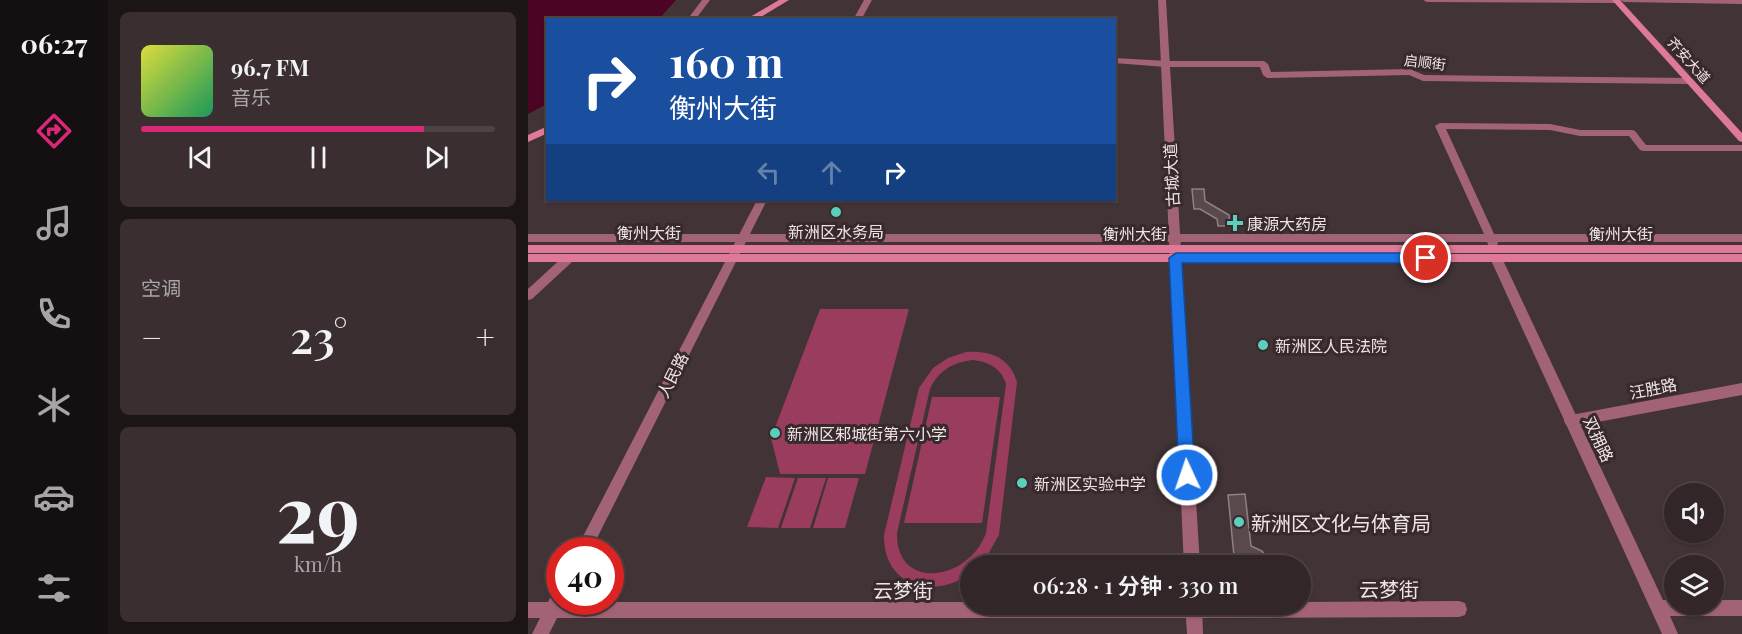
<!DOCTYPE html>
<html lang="zh">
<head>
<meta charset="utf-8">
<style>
  :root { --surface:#322628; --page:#3a2e30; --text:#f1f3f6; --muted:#a8a5a8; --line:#4d4345; --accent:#db2777 }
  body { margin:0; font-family:"Playfair Display","Noto Sans SC",serif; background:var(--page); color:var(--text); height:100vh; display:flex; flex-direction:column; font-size:22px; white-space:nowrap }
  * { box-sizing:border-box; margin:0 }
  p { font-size:20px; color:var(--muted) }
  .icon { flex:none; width:33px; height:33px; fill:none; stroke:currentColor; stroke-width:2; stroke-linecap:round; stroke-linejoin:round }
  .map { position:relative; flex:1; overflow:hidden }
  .side { display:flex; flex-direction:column; gap:12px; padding:12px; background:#1c1516; width:420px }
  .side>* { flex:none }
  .hud { position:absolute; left:18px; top:18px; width:570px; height:183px; border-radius:0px; box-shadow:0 2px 4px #0004,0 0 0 2px var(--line); background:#1a4fa0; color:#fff; overflow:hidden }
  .tools { position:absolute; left:1136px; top:483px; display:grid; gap:12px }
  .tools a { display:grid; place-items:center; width:60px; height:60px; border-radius:50%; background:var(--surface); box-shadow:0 2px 4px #0004,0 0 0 2px var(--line); font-size:30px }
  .speed { position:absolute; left:18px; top:537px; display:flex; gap:12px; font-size:30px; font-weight:700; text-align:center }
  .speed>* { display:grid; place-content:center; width:78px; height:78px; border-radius:50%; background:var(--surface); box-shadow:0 2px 4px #0004,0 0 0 2px var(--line); line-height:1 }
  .speed .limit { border:9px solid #d22; background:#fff; color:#111 }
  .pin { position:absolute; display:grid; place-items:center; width:51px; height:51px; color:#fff; margin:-26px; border:3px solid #fff; border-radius:50%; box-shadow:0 2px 6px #0007 }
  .me { position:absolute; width:66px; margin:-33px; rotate:357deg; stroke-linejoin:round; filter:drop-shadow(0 0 4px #0008) }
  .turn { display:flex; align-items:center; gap:21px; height:126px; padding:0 24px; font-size:27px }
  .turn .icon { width:78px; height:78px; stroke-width:2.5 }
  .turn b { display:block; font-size:42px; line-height:51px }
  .lanes { display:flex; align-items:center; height:57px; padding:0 24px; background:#0003; justify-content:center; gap:30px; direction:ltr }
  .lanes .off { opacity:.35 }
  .big { font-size:45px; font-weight:600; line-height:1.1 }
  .side .card { flex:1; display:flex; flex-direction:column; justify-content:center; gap:9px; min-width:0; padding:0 21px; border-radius:9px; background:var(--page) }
  .side .dial { align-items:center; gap:0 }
  .dial b { font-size:78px; line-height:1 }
  .song { display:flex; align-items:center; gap:18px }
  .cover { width:72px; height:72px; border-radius:9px; background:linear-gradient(135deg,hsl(60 70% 55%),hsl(150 70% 35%)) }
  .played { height:6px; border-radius:3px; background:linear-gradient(90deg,var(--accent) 80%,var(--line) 80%) }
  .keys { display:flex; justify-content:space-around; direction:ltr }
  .heat { display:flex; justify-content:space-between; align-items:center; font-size:33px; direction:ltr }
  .trip { position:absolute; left:432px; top:555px; width:351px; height:60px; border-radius:30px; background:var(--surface); box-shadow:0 2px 4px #0004,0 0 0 2px var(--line); font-weight:600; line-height:60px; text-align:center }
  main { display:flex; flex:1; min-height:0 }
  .dock { display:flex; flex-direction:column; width:108px; justify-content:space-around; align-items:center; background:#140f10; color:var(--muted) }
  .dock .icon { width:42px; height:42px }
  .dock .active { color:var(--accent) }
  .dock b { font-size:27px; color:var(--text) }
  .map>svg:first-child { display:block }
</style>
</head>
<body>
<main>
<nav class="dock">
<b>06:27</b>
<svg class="icon active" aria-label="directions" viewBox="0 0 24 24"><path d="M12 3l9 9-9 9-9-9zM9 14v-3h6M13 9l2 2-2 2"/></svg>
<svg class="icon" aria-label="music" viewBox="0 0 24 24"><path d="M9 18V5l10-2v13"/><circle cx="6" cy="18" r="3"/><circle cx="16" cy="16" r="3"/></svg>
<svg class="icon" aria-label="phone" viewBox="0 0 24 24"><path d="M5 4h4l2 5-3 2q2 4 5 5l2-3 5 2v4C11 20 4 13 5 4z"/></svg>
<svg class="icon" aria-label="climate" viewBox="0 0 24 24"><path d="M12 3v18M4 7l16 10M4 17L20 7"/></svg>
<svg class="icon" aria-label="car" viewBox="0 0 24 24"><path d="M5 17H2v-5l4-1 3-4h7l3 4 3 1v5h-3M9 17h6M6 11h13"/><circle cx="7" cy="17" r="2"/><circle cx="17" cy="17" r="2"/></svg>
<svg class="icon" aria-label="filters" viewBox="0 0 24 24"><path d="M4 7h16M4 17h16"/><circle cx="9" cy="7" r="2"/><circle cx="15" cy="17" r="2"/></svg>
</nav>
<section class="side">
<div class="card">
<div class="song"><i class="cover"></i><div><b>96.7 FM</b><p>音乐</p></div></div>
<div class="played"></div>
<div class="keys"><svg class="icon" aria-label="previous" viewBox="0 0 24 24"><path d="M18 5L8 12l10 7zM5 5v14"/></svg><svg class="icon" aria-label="pause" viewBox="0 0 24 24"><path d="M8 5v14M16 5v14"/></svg><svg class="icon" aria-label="next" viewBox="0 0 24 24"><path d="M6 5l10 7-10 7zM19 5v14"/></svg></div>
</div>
<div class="card"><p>空调</p>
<div class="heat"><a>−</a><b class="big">23°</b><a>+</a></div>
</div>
<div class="card dial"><b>29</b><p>km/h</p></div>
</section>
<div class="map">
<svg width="1214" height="634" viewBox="0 0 1214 634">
  <rect width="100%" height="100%" fill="#423336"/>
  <g fill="#9a3c5d" fill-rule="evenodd">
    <path d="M292 309H381L337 474H252L243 438Z"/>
    <path d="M438 352C461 350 482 357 489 382L471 535 455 563 442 566V574C404 600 355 586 356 535L391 388 405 368 420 358ZM445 360C461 362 473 368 478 384L458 533C441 581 368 592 369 533L402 389C410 371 425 362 445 360Z"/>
    <path d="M404 397H472L454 523H376Z"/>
    <path d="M238 477 267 478 250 528 219 527Z"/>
    <path d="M270 478H298L282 528H253Z"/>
    <path d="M300 478H331L317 528H285Z"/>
  </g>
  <path fill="#4b0423" d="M0 0H148L131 19 20 20 19 104 0 114Z"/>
  <g fill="#59494d" stroke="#917f84" stroke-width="1.5">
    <path d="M664 189H676L677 201 701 215 702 226H690L689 219 672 209H666Z"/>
    <path d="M717 494 723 546 734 551 745 566H707L700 495Z"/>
  </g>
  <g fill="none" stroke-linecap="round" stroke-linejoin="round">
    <g fill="#a36376" fill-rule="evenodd">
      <path d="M895 0H1091L1092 1 1088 3 899 2Z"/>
      <path d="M1092 0H1214V4L1096 2Z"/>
      <path d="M586 58 640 61H736L740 64 743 72 882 69 896 75 1161 78 1165 81 1161 84 895 81 881 75 739 78 735 75 732 67H638L586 63Z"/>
      <path d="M912 123 1022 124 1052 130H1104L1107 131 1118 145H1214V151H1115L1112 150 1101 136H1052L1022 130 918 129 966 234H1214V242H970L969 246H961L959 242H0V234H956L907 126Z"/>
      <path d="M1214 383V395L1043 427 1038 425 1036 421 1038 417 1043 415Z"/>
      <path d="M931 601 937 603 939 609 937 615 931 617 666 618 660 616 658 610 660 604H772V602Z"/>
    </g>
    <g fill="#a36376" fill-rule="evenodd">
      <path d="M174 0H182L167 20H159Z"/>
      <path d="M336 0H344L333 20H325Z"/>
      <path d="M630 0H638L672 566H656Z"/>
      <path d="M229 200H239L63 550H48Z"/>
      <path d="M41 254 45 255 47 258 45 261 4 299 0 300V289L37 255Z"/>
      <path d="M968 254 974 258 1135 600H1146V604H1185V600H1214V616H1142L1150 634H1134L962 258Z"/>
      <path d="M32 588V602H442V604H674L675 634H659L658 618H29L21 634H4L12 618H0V602H20L26 590Z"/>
    </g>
    <g fill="#de7998" fill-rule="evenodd">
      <path d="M251 0H261L228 20H217Z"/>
      <path d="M1084 0H1092L1214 133V142L1211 141Z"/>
      <path d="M20 126V133L0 142V135Z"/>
      <rect x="0" y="245" width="1214" height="8"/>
      <rect x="0" y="254" width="1214" height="8"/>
    </g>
  </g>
  <path fill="#1a73e8" stroke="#114b97" stroke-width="1.5" d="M648 253H898L904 258 898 263H654L667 475 665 480 659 482 653 480 651 475 641 258Z"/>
  <g fill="#5bcebc" stroke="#37292c" stroke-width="2">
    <circle cx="308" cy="212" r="6"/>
    <path d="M704 214h6v6h6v6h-6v6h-6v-6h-6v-6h6z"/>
    <circle cx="735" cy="345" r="6"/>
    <circle cx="247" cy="433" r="6"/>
    <circle cx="494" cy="483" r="6"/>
    <circle cx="711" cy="522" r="6"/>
  </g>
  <g text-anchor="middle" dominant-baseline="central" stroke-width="6" stroke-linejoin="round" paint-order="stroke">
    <g font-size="14" fill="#eee4e6" stroke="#37292c">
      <text transform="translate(1161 60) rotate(48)">齐安大道</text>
      <text transform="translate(897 62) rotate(7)">启顺街</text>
    </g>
    <g font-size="16" fill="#eee4e6" stroke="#37292c">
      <text transform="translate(643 175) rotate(-93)">古城大道</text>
      <text x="121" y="232">衡州大街</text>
      <text x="607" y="233">衡州大街</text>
      <text x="1093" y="233">衡州大街</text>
      <text transform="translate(144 375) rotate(-63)">人民路</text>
      <text transform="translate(1125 388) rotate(-11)">汪胜路</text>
      <text transform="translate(1071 439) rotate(65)">双拥路</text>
    </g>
    <g font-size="16" fill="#eee4e6" stroke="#37292c" text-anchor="start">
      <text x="719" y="223">康源大药房</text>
      <text x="308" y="231" text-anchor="middle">新洲区水务局</text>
      <text x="747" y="345">新洲区人民法院</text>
      <text x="259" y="433">新洲区邾城街第六小学</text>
      <text x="506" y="483">新洲区实验中学</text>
    </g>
    <g font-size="20" fill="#eee4e6" stroke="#37292c" text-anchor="start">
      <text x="723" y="522">新洲区文化与体育局</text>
    </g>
    <g font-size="20" fill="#eee4e6" stroke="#37292c">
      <text x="861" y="588">云梦街</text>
      <text x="375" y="589">云梦街</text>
    </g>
  </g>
</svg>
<div class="tools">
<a><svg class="icon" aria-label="sound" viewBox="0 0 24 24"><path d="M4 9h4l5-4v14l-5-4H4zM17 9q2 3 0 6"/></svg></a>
<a><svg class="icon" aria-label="layers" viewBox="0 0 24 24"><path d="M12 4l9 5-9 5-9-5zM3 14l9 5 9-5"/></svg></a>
</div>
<div class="speed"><div class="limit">40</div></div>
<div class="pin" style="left:898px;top:258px;background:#d93025"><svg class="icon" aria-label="arrive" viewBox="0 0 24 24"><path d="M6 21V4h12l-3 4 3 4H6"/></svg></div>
<svg class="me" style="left:659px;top:475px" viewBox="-20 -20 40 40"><circle r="17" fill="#1a73e8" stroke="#fff" stroke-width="3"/><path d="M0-11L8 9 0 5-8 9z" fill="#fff"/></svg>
<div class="trip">06:28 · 1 分钟 · 330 m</div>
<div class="hud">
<div class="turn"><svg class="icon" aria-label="right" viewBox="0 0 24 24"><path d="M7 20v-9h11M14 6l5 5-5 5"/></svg><div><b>160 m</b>衡州大街</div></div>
<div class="lanes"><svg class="icon off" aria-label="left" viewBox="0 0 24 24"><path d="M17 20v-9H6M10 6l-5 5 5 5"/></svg><svg class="icon off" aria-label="ahead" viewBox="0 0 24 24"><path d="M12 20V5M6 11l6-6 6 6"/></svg><svg class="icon" aria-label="right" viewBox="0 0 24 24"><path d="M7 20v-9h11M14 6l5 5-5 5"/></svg></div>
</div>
</div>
</main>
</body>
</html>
